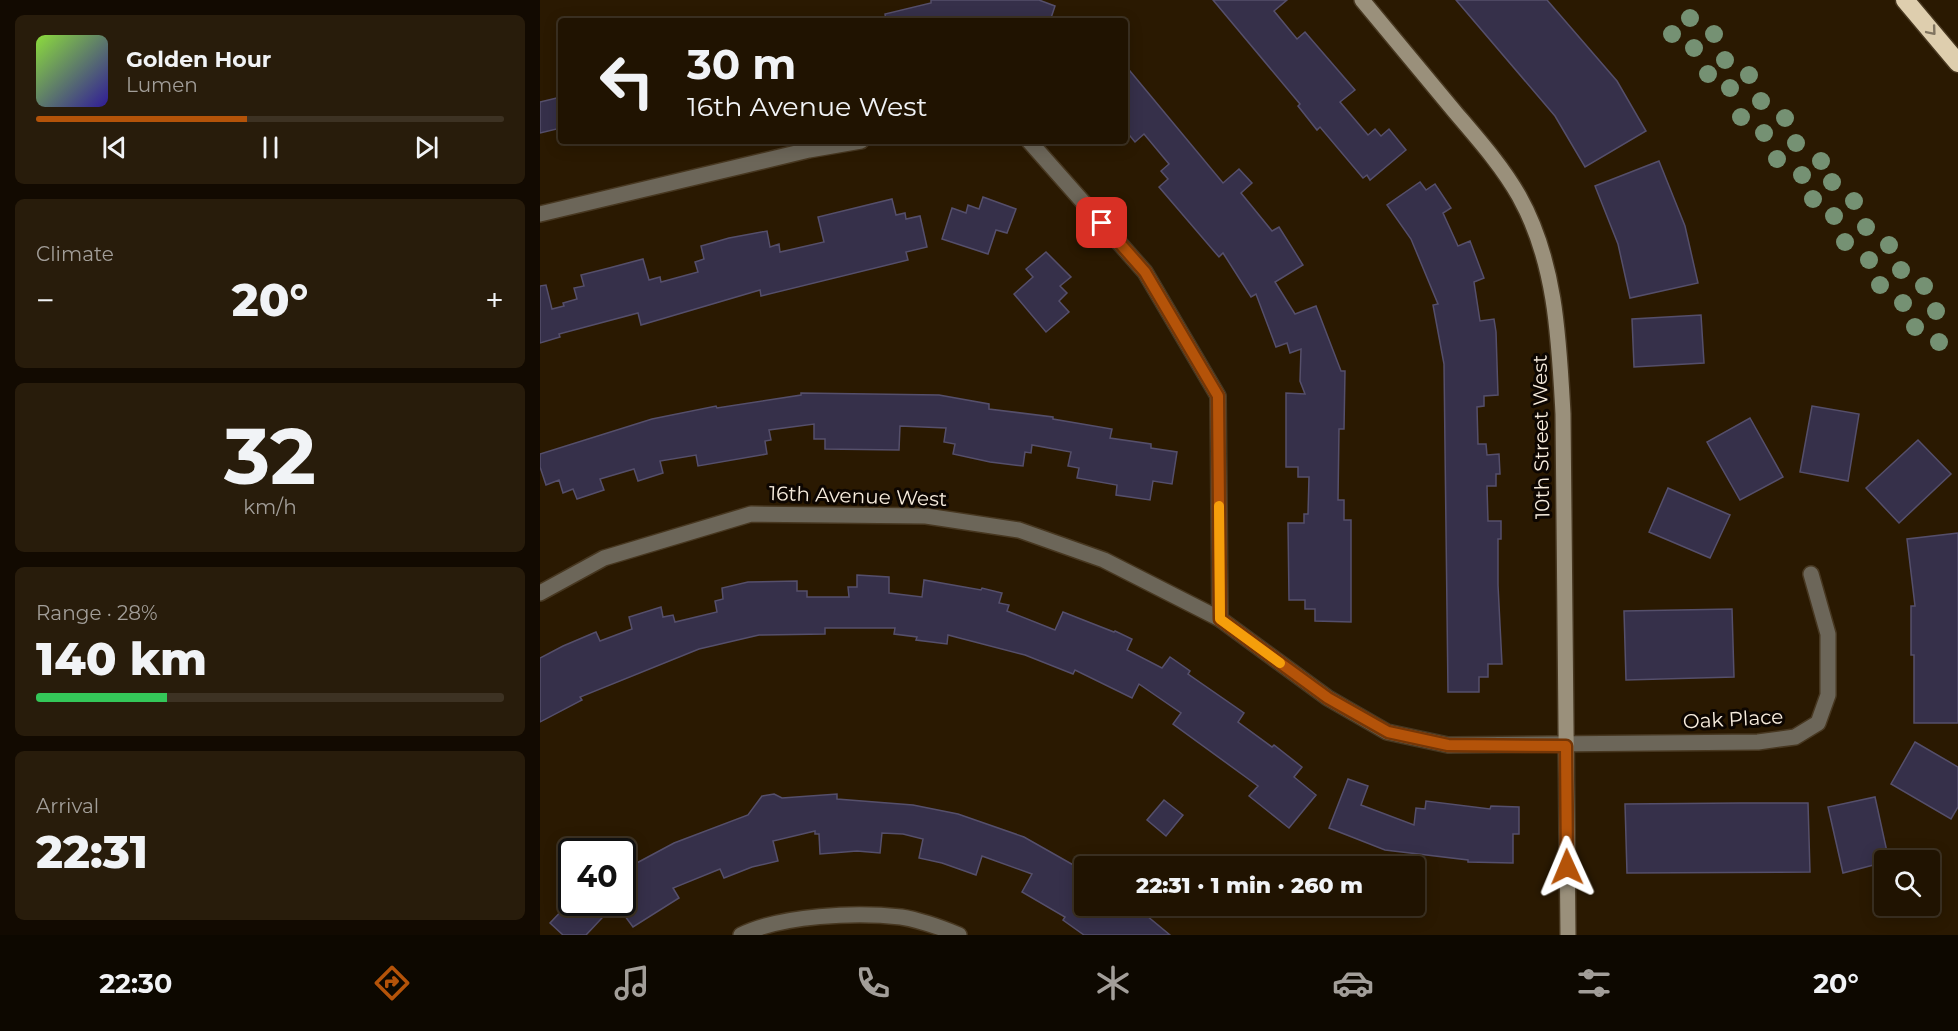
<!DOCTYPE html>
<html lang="en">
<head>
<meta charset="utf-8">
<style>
  :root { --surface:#201301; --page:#281c0b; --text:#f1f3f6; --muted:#a29e99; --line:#3d3223; --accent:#b45309 }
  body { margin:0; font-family:Montserrat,sans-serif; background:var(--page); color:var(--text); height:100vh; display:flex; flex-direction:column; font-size:22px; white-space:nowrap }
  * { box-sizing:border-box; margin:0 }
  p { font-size:20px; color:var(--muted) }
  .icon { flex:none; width:33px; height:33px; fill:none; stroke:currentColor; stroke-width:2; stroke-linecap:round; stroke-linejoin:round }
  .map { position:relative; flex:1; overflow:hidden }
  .details { display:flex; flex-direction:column; gap:15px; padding:15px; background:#120a01; width:540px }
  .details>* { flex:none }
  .top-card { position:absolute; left:18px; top:18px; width:570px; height:126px; border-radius:6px; box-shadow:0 3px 15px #0003,0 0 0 2px var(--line); background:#201301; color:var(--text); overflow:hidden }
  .fabs { position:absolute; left:1334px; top:850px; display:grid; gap:12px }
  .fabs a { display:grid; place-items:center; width:66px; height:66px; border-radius:6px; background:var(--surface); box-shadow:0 3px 15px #0003,0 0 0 2px var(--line); font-size:30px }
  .speed { position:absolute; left:18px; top:838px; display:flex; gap:12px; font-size:30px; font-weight:700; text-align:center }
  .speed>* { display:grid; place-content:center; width:78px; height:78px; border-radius:50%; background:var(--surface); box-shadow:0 3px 15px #0003,0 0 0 2px var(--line); line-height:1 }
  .speed .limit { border:3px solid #111; border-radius:9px; background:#fff; color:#111 }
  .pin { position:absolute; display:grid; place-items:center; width:51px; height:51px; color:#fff; margin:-26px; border-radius:12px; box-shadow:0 3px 9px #0006 }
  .me { position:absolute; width:66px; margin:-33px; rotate:359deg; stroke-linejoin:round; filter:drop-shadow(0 0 4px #0008) }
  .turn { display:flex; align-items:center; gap:21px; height:126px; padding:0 30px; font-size:27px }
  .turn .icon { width:78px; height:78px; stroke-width:2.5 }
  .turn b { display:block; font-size:42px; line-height:51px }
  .big { font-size:45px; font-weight:800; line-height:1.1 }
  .details .card { flex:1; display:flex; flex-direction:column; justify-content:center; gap:9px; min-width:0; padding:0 21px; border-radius:9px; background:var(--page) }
  .details .dial { align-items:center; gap:0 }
  .dial b { font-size:78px; line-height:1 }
  .song { display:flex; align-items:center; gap:18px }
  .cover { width:72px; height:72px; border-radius:9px; background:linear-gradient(135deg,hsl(90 70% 55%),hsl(250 70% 35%)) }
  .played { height:6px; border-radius:3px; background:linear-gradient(90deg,var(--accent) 45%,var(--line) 45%) }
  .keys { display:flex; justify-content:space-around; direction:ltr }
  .heat { display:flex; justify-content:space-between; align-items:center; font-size:33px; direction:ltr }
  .charge { height:9px; border-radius:4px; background:linear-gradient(90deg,#34c759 28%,var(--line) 0) }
  .trip { position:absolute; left:534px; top:856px; width:351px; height:60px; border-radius:6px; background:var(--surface); box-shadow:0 3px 15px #0003,0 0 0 2px var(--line); font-weight:800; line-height:60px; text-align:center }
  .tab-bar { display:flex; height:96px; justify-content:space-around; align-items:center; background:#0d0800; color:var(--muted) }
  .tab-bar .icon { width:42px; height:42px }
  .tab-bar .active { color:var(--accent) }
  .tab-bar b { font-size:27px; color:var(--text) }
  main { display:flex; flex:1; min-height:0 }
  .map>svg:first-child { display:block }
</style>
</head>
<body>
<main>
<section class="details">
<div class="card">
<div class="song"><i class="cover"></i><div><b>Golden Hour</b><p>Lumen</p></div></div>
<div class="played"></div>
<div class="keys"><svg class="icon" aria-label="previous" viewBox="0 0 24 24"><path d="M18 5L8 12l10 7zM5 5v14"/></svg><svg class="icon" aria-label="pause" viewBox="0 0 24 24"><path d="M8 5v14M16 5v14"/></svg><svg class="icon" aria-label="next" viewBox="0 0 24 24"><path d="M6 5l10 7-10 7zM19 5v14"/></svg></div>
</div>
<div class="card"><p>Climate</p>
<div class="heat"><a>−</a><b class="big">20°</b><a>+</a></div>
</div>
<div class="card dial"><b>32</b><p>km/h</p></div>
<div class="card"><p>Range · 28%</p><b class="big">140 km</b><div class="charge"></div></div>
<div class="card"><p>Arrival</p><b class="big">22:31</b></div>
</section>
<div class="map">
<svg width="1418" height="935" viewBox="0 0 1418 935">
  <rect width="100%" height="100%" fill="#2a1901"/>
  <g fill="#36304a" stroke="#554f6b" stroke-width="1.5">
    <path d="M391 0H499L515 6 510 21H346L345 14 391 3Z"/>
    <path d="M673 0H747L734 11 757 39 765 32 815 90 800 102 828 135 835 129 841 136 849 129 866 150 830 180 827 175 823 178 780 127 777 130 758 106 760 104Z"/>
    <path d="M916 0H1007L1077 81 1106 131 1045 167 1015 116Z"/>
    <path d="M585 65 683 183 699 169 712 183 701 193 732 231 739 227 763 265 735 282 755 314 776 306 801 371H805L804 429H799L798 500H804V520H811V622L775 621V609H765V600H749L748 523H764V514H768L769 477H758V467H746V393L765 394 760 381 761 349 750 353 747 343 736 347 716 294 711 297 683 253 679 257 619 187 628 179 621 171 629 164 604 134 595 142 585 130Z"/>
    <path d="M21 97V128L0 133V102Z"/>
    <path d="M1119 161 1145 226 1158 283 1090 298 1078 244 1055 186Z"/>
    <path d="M880 182 886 190 895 184 911 208 903 213 918 246 930 241 944 278 934 282 940 321 954 319 956 332 958 395 944 396V406L937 407 938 444H946L947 455 959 454 960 474H956V486H947L948 521H961V539H958V585L962 664H948V677H939V692H908L904 364 893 305 898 304 871 239 847 205Z"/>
    <path d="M443 197 476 209 467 233 456 230 448 254 402 239 412 208 426 213 428 205 439 209Z"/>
    <path d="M352 199 356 215 365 213 366 219 380 216 387 247 366 252 368 260 221 296 220 290 101 325 98 313 19 334 20 337 0 343V286L6 285 12 309 24 306 23 303 37 299 34 288 44 286 41 275 69 268 103 259 109 280 120 277 121 282 158 272 155 262 164 259 161 246 189 238 227 231 230 247 239 244 240 252 284 242 278 217Z"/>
    <path d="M506 252 531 277 520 286 527 293 519 301 529 312 506 332 474 294 493 277 486 269Z"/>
    <path d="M1161 315 1164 363 1094 367 1092 319Z"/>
    <path d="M261 393 399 395 449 404V409L513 417V419L572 429 570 438 611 444V448L637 452 632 484 613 481 610 500 576 495 577 485 537 478 539 468 528 466 531 452 492 445 491 453 485 452 483 466 450 462 413 454 415 444 404 442 406 428 360 426 359 450 285 449V439H274V424L229 430 231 440 225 441 227 454 158 466 156 455 120 461 123 473 98 481 94 469 60 479 64 490 37 499 33 489 23 493 19 480 6 485 0 467V454L112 419 176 406 177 408 261 395Z"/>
    <path d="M1272 406 1319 414 1308 481 1260 472Z"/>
    <path d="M1210 418 1243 477 1200 500 1167 442Z"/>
    <path d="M1378 440 1411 474 1359 523 1326 488Z"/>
    <path d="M1128 488 1190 515 1170 558 1109 532Z"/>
    <path d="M1418 533V723H1374V655H1371V606H1375L1367 539Z"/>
    <path d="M317 575 349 577V593L382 597 384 580 441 590 442 588 462 593 459 603 469 605 467 611 515 630 523 612 574 632 575 631 592 639 587 650 622 668 630 657 650 671 648 674 704 713 698 722 732 747 734 745 762 767 754 777 776 795 749 828 709 796 718 786 633 724 641 713 599 684 592 698 535 670 533 674 485 655 408 635 407 644 376 640 377 637 354 634 355 628H285V634L219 635 159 649 40 697 42 700 0 722V658L23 646 56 632 60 641 92 629 89 617 121 607 123 617 133 615 135 622 177 612 175 601 183 599 182 588 208 582 257 581V591H267V597H309L308 587H317Z"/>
    <path d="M1192 609 1194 677 1086 680 1084 611Z"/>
    <path d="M1375 742 1418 767V807L1411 819 1351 784Z"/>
    <path d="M808 779 828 786 821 805 874 825 876 808 885 809 886 801 950 809 951 806 979 807V834H973V863L928 862V860L845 850 789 828Z"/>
    <path d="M234 794 242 798 297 794V799L373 805 418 814 484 837 544 871V906H595L630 935H544L523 920 525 917 482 892 492 874 442 856 436 875 402 863 379 858 383 839 363 834 342 833 340 853 317 851 280 854 279 834H275V831L233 841 238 861 212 867 184 878 180 869 133 888 139 898 93 927 82 912V874L93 865 134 843 208 815 222 796Z"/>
    <path d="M1335 797 1349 861 1303 873 1288 807Z"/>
    <path d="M624 800 643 815 626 836 607 820Z"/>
    <path d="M1200 803H1268L1270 872 1087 873 1085 804Z"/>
    <path d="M29 903H76L46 935H23L10 923Z"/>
  </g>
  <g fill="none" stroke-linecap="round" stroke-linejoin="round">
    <g stroke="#473720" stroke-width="18">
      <g id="street">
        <path d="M489 141 605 272 678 396 680 619"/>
        <path d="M0 214 269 150 321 141"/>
        <path d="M0 593 64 558 211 514 386 516 479 530 564 560 680 619 788 698 847 732 908 745 1218 742 1255 737 1278 723 1288 695V634L1271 574"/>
        <path d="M201 935C242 915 316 912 361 917 380 920 402 928 419 935"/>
      </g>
    </g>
    <g stroke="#473720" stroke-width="18">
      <path id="secondary" d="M822 0C853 37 884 75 915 112 938 139 962 166 979 196 1016 262 1019 340 1023 414L1028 935"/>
    </g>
    <g stroke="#473720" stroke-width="21">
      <path id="highway" d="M1365 0 1418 63"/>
    </g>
    <use href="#street" stroke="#6c6659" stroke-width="15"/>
    <use href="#secondary" stroke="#9a907b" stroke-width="15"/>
    <use href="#highway" stroke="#deceae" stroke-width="18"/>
  </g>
  <g fill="#759173">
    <circle cx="1150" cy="18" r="9"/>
    <circle cx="1132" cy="34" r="9"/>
    <circle cx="1174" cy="34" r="9"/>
    <circle cx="1154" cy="48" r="9"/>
    <circle cx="1185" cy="60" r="9"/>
    <circle cx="1168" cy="74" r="9"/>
    <circle cx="1209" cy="75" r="9"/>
    <circle cx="1190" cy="88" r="9"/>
    <circle cx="1221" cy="101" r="9"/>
    <circle cx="1201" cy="117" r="9"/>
    <circle cx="1245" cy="118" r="9"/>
    <circle cx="1224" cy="133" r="9"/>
    <circle cx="1256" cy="143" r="9"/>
    <circle cx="1237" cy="159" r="9"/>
    <circle cx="1281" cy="161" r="9"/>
    <circle cx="1262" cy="175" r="9"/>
    <circle cx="1292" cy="182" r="9"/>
    <circle cx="1273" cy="199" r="9"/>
    <circle cx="1314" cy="201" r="9"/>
    <circle cx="1294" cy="216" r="9"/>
    <circle cx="1326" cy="227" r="9"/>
    <circle cx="1305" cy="242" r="9"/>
    <circle cx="1349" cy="245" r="9"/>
    <circle cx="1329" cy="260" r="9"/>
    <circle cx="1361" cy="270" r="9"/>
    <circle cx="1340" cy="285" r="9"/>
    <circle cx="1384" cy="286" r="9"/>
    <circle cx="1363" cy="303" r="9"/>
    <circle cx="1396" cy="311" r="9"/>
    <circle cx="1375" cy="327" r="9"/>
    <circle cx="1399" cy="342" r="9"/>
  </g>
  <defs><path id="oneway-chevron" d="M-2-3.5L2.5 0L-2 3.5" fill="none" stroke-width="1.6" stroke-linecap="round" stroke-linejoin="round" transform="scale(1.5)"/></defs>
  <use stroke="#807460" href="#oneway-chevron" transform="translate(1392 31) rotate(50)"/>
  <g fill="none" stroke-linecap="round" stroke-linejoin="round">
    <g stroke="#753606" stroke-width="15">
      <path id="route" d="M562 223 605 272 678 396 680 619 788 698 848 732 908 745 1026 746 1027 867"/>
    </g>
    <use href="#route" stroke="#b45309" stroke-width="10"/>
    <path stroke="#f59e0b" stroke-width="10" d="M679 506 680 619 740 663"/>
  </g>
  <g text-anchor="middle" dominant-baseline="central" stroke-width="6" stroke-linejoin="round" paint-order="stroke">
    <g font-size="20" fill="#f8edde" stroke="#0d0601">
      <text transform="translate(1001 437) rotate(-91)">10th Street West</text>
      <text transform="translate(318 496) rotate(2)">16th Avenue West</text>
      <text transform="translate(1193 719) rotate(-3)">Oak Place</text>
    </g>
  </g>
</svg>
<div class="fabs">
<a><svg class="icon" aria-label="search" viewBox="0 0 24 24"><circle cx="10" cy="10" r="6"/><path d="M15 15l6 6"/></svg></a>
</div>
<div class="speed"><div class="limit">40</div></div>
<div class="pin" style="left:562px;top:223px;background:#d93025"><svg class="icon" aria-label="arrive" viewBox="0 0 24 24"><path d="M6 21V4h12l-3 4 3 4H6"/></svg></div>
<svg class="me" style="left:1027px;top:867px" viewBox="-20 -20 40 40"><path d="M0-17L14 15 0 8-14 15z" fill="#b45309" stroke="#fff" stroke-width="4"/></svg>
<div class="trip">22:31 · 1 min · 260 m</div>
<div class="top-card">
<div class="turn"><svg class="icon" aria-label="left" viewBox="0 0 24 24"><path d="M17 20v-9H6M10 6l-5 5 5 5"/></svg><div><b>30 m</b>16th Avenue West</div></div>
</div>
</div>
</main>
<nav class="tab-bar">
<b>22:30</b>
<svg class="icon active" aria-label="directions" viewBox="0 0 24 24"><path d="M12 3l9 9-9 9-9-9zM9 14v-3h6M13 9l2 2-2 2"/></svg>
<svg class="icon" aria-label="music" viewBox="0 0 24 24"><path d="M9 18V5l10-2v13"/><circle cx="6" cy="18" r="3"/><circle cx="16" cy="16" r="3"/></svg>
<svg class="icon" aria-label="phone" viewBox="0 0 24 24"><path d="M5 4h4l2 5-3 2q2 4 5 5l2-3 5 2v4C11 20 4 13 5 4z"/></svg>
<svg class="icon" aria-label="climate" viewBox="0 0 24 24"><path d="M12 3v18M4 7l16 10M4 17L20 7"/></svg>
<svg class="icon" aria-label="car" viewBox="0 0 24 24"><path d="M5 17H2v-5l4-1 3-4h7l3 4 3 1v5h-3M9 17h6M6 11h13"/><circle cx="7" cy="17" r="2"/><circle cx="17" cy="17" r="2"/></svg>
<svg class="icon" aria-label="filters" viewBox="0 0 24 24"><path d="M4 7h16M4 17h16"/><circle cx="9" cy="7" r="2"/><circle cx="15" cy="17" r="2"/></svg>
<b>20°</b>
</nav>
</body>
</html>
